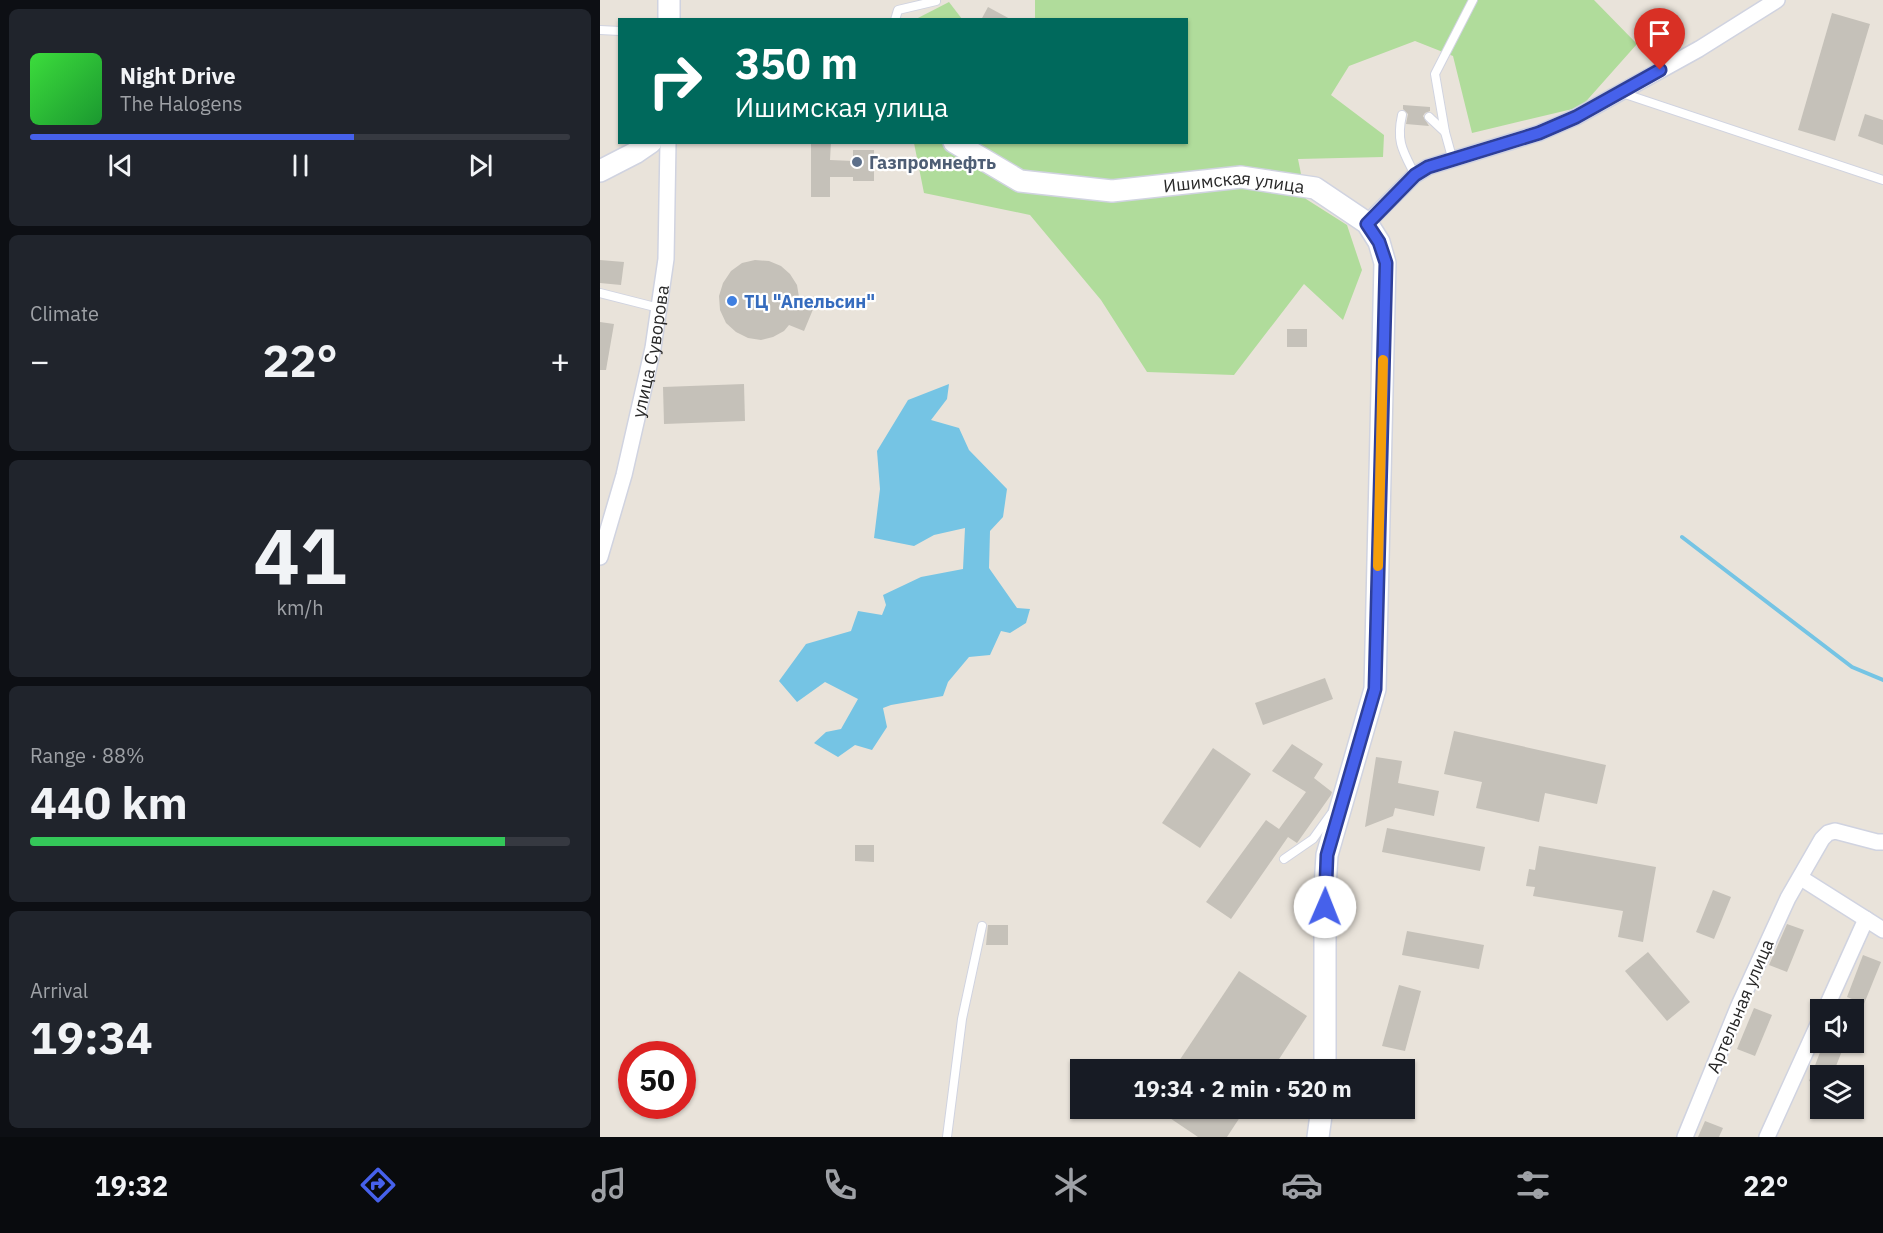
<!DOCTYPE html>
<html lang="en">
<head>
<meta charset="utf-8">
<style>
  :root { --surface:#171b24; --page:#20242c; --text:#f1f3f6; --muted:#9ea1a6; --line:#363941; --accent:#4661eb }
  body { margin:0; font-family:"IBM Plex Sans",sans-serif; background:var(--page); color:var(--text); height:100vh; display:flex; flex-direction:column; font-size:22px; white-space:nowrap }
  * { box-sizing:border-box; margin:0 }
  p { font-size:20px; color:var(--muted) }
  .icon { flex:none; width:33px; height:33px; fill:none; stroke:currentColor; stroke-width:2; stroke-linecap:round; stroke-linejoin:round }
  .map { position:relative; flex:1; overflow:hidden }
  .details { display:flex; flex-direction:column; gap:9px; padding:9px; background:#0d0f14; width:600px }
  .details>* { flex:none }
  .top-card { position:absolute; left:18px; top:18px; width:570px; height:126px; border-radius:0px; box-shadow:0 2px 4px #0004; background:#00695c; color:#fff; overflow:hidden }
  .tools { position:absolute; left:1210px; top:999px; display:grid; gap:12px }
  .tools a { display:grid; place-items:center; width:54px; height:54px; border-radius:0px; background:var(--surface); box-shadow:0 2px 4px #0004; font-size:30px }
  .speed { position:absolute; left:18px; top:1041px; display:flex; gap:12px; font-size:30px; font-weight:700; text-align:center }
  .speed>* { display:grid; place-content:center; width:78px; height:78px; border-radius:50%; background:var(--surface); box-shadow:0 2px 4px #0004; line-height:1 }
  .speed .limit { border:9px solid #d22; background:#fff; color:#111 }
  .pin { position:absolute; display:grid; place-items:center; width:51px; height:51px; color:#fff; margin:-62px -26px; border-radius:50% 50% 50% 0; rotate:-45deg; box-shadow:0 0 6px #0007 }
  .pin .icon { rotate:45deg }
  .me { position:absolute; width:66px; margin:-33px; rotate:1deg; stroke-linejoin:round; filter:drop-shadow(0 0 4px #0008) }
  .turn { display:flex; align-items:center; gap:21px; height:126px; padding:0 18px; font-size:27px }
  .turn .icon { width:78px; height:78px; stroke-width:2.5 }
  .turn b { display:block; font-size:42px; line-height:51px }
  .big { font-size:45px; font-weight:700; line-height:1.1 }
  .details .widget { flex:1; display:flex; flex-direction:column; justify-content:center; gap:9px; min-width:0; padding:0 21px; border-radius:9px; background:var(--page) }
  .details .dial { align-items:center; gap:0 }
  .dial b { font-size:78px; line-height:1 }
  .song { display:flex; align-items:center; gap:18px }
  .cover { width:72px; height:72px; border-radius:9px; background:linear-gradient(135deg,hsl(120 70% 55%),hsl(130 70% 35%)) }
  .played { height:6px; border-radius:3px; background:linear-gradient(90deg,var(--accent) 60%,var(--line) 60%) }
  .keys { display:flex; justify-content:space-around; direction:ltr }
  .heat { display:flex; justify-content:space-between; align-items:center; font-size:33px; direction:ltr }
  .charge { height:9px; border-radius:4px; background:linear-gradient(90deg,#34c759 88%,var(--line) 0) }
  .trip { position:absolute; left:470px; top:1059px; width:345px; height:60px; border-radius:0px; background:var(--surface); box-shadow:0 2px 4px #0004; font-weight:700; line-height:60px; text-align:center }
  .tabs { display:flex; height:96px; justify-content:space-around; align-items:center; background:#090b0e; color:var(--muted) }
  .tabs .icon { width:42px; height:42px }
  .tabs .on { color:var(--accent) }
  .tabs b { font-size:27px; color:var(--text) }
  main { display:flex; flex:1; min-height:0 }
  .map>svg:first-child { display:block }
</style>
</head>
<body>
<main>
<section class="details">
<div class="widget">
<div class="song"><i class="cover"></i><div><b>Night Drive</b><p>The Halogens</p></div></div>
<div class="played"></div>
<div class="keys"><svg class="icon" aria-label="previous" viewBox="0 0 24 24"><path d="M18 5L8 12l10 7zM5 5v14"/></svg><svg class="icon" aria-label="pause" viewBox="0 0 24 24"><path d="M8 5v14M16 5v14"/></svg><svg class="icon" aria-label="next" viewBox="0 0 24 24"><path d="M6 5l10 7-10 7zM19 5v14"/></svg></div>
</div>
<div class="widget"><p>Climate</p>
<div class="heat"><a>−</a><b class="big">22°</b><a>+</a></div>
</div>
<div class="widget dial"><b>41</b><p>km/h</p></div>
<div class="widget"><p>Range · 88%</p><b class="big">440 km</b><div class="charge"></div></div>
<div class="widget"><p>Arrival</p><b class="big">19:34</b></div>
</section>
<div class="map">
<svg width="1283" height="1137" viewBox="0 0 1283 1137">
  <rect width="100%" height="100%" fill="#e9e3da"/>
  <g fill="#b0dc9b">
    <path d="M435 0H994L1037 44 981 107 872 133 853 56 815 41 749 66 731 95 784 135 783 157 698 159 706 199 747 225 762 270 743 320 704 284 634 375 547 372 501 300 430 215 324 193 314 143 586 142V20L435 19Z"/>
    <path d="M349 2 362 19H316Z"/>
  </g>
  <path fill="#75c4e4" d="M349 384 347 399 331 420 359 428 369 450 407 489 403 517 390 531 389 568 417 608 430 609 426 623 410 633 401 631 390 655 369 657 348 682 343 696 291 705 283 708 287 727 272 750 255 745 238 757 214 743 226 732 241 729 258 699 225 682 197 702 179 681 206 644 251 631 258 611 282 615 286 605 283 595 321 577 363 569 365 528 334 535 314 546 274 538 280 489 277 451 308 400Z"/>
  <g fill="none" stroke-linecap="round" stroke-linejoin="round">
    <path stroke="#75c4e4" stroke-width="4" d="M1082 537 1252 667 1283 680"/>
  </g>
  <g fill="#c5c1b9">
    <path d="M388 7 412 20H381Z"/>
    <path d="M1232 13 1270 24 1235 141 1198 130Z"/>
    <path d="M803 105 830 107V111L825 113 823 116 829 126 806 124 808 114 803 109Z"/>
    <path d="M1265 114 1283 120V145L1258 136Z"/>
    <path d="M211 142H231L230 160 253 161V150H274V181H253V177H230V197H211Z"/>
    <path d="M0 260 24 262 21 285 0 283Z"/>
    <path d="M155 260 169 261 181 266 190 274 197 285 200 303 214 307 204 331 189 325 184 331 173 337 161 340 148 338 136 332 126 323 120 310 119 296 123 283 131 271 142 263Z"/>
    <path d="M0 322 14 324 6 370H0Z"/>
    <rect x="687" y="329" width="20" height="18"/>
    <path d="M144 384 145 421 64 424 63 387Z"/>
    <path d="M725 678 733 699 663 725 655 703Z"/>
    <path d="M854 731 1006 765 997 804 945 793 939 822 876 808 882 782 844 774Z"/>
    <path d="M692 744 723 764 714 778 732 792 731 795 697 843 688 837 631 919 606 902 666 820 679 829 706 792 672 771Z"/>
    <path d="M613 748 651 774 600 848 562 823Z"/>
    <path d="M776 757 802 761 798 783 839 791 834 816 795 808 793 816 765 827Z"/>
    <path d="M787 828 885 847 880 871 782 852Z"/>
    <path d="M255 845H274V862L255 861Z"/>
    <path d="M939 846 1056 867 1043 942 1018 937 1023 911 933 896 935 887 926 886 929 869 935 870Z"/>
    <path d="M1113 890 1131 897 1114 939 1096 932Z"/>
    <path d="M1187 924 1204 930 1187 972 1169 965Z"/>
    <path d="M388 925H408V945H386Z"/>
    <path d="M807 931 884 945 879 969 802 955Z"/>
    <path d="M1048 952 1090 1002 1067 1021 1025 971Z"/>
    <path d="M1263 955 1281 962 1264 1004 1247 997Z"/>
    <path d="M639 971 707 1016 672 1070H573Z"/>
    <path d="M799 985 821 991 805 1051 782 1046Z"/>
    <path d="M1154 1008 1172 1015 1155 1056 1137 1049Z"/>
    <path d="M1224 1042H1235L1244 1046 1232 1076H1221V1085L1209 1081Z"/>
    <path d="M555 1108H646L627 1137H598Z"/>
    <path d="M1105 1121 1123 1128 1119 1137H1098Z"/>
  </g>
  <g fill="none" stroke-linecap="round" stroke-linejoin="round">
    <g stroke="#d0d3e0" stroke-width="10">
      <g id="lane">
        <path d="M295 20 298 10 336 1"/>
        <path d="M0 30 20 31"/>
        <path d="M1022 93 1283 180"/>
        <path d="M802 115C796 142 803 151 815 175"/>
        <path d="M829 117 845 132 853 161"/>
        <path d="M845 132 835 74 873 0"/>
        <path d="M0 293 59 308"/>
        <path d="M684 859 713 839 731 814"/>
        <path d="M347 1137 362 1019 382 926"/>
      </g>
    </g>
    <g stroke="#d0d3e0" stroke-width="18">
      <g id="street">
        <path d="M767 223 815 175 828 167 939 133 976 117 1099 49 1177 0"/>
        <path id="s1" d="M0 557 24 475 53 348 66 259 68 142"/>
        <path d="M1201 878 1283 930"/>
        <path d="M1225 1010 1266 919"/>
        <path d="M1085 1137 1139 1005 1188 898 1222 839 1228 833 1235 831 1277 842H1283"/>
        <path d="M1167 1137 1221 1018"/>
      </g>
    </g>
    <g stroke="#d0d3e0" stroke-width="24">
      <g id="secondary">
        <path d="M69 20V0"/>
        <path id="s2" d="M354 142 420 181 512 191 641 177 715 188 767 223 779 242 785 263 775 689 727 855 725 888V1070"/>
        <path d="M0 171 35 153 51 142"/>
        <path d="M718 1137 722 1108"/>
      </g>
    </g>
    <use href="#lane" stroke="#fff" stroke-width="8"/>
    <use href="#street" stroke="#fff" stroke-width="15"/>
    <use href="#secondary" stroke="#fff" stroke-width="21"/>
  </g>
  <g fill="none" stroke-linecap="round" stroke-linejoin="round">
    <g stroke="#2e3f99" stroke-width="15">
      <path id="route" d="M725 907 727 855 775 689 786 263 779 242 767 224 815 175 828 167 939 133 976 117 1060 70"/>
    </g>
    <use href="#route" stroke="#4661eb" stroke-width="10"/>
    <path stroke="#f59e0b" stroke-width="10" d="M778 566 783 360"/>
  </g>
  <circle fill="#5c6f8a" stroke="#fff" stroke-width="2" cx="257" cy="162" r="6"/>
  <circle fill="#3f7fe0" stroke="#fff" stroke-width="2" cx="132" cy="301" r="6"/>
  <g text-anchor="middle" dominant-baseline="central" stroke-width="4.5" stroke-linejoin="round" paint-order="stroke">
    <g font-size="18" font-weight="bold" fill="#4e5e75" stroke="#fff" text-anchor="start">
      <text x="269" y="162">Газпромнефть</text>
    </g>
    <g font-size="18" fill="#282828" stroke="#fff">
      <text stroke="none"><textPath href="#s2" startOffset="292">Ишимская улица</textPath></text>
      <text stroke="none"><textPath href="#s1" startOffset="212">улица Суворова</textPath></text>
      <text transform="translate(1140 1006) rotate(-67)">Артельная улица</text>
    </g>
    <g font-size="18" font-weight="bold" fill="#366cbe" stroke="#fff" text-anchor="start">
      <text x="144" y="301">ТЦ "Апельсин"</text>
    </g>
  </g>
</svg>
<div class="tools">
<a><svg class="icon" aria-label="sound" viewBox="0 0 24 24"><path d="M4 9h4l5-4v14l-5-4H4zM17 9q2 3 0 6"/></svg></a>
<a><svg class="icon" aria-label="layers" viewBox="0 0 24 24"><path d="M12 4l9 5-9 5-9-5zM3 14l9 5 9-5"/></svg></a>
</div>
<div class="speed"><div class="limit">50</div></div>
<div class="pin" style="left:1060px;top:70px;background:#d93025"><svg class="icon" aria-label="arrive" viewBox="0 0 24 24"><path d="M6 21V4h12l-3 4 3 4H6"/></svg></div>
<svg class="me" style="left:725px;top:907px" viewBox="-20 -20 40 40"><circle r="19" fill="#fff"/><path d="M0-13L10 11 0 6-10 11z" fill="#4661eb"/></svg>
<div class="trip">19:34 · 2 min · 520 m</div>
<div class="top-card">
<div class="turn"><svg class="icon" aria-label="right" viewBox="0 0 24 24"><path d="M7 20v-9h11M14 6l5 5-5 5"/></svg><div><b>350 m</b>Ишимская улица</div></div>
</div>
</div>
</main>
<nav class="tabs">
<b>19:32</b>
<svg class="icon on" aria-label="directions" viewBox="0 0 24 24"><path d="M12 3l9 9-9 9-9-9zM9 14v-3h6M13 9l2 2-2 2"/></svg>
<svg class="icon" aria-label="music" viewBox="0 0 24 24"><path d="M9 18V5l10-2v13"/><circle cx="6" cy="18" r="3"/><circle cx="16" cy="16" r="3"/></svg>
<svg class="icon" aria-label="phone" viewBox="0 0 24 24"><path d="M5 4h4l2 5-3 2q2 4 5 5l2-3 5 2v4C11 20 4 13 5 4z"/></svg>
<svg class="icon" aria-label="climate" viewBox="0 0 24 24"><path d="M12 3v18M4 7l16 10M4 17L20 7"/></svg>
<svg class="icon" aria-label="car" viewBox="0 0 24 24"><path d="M5 17H2v-5l4-1 3-4h7l3 4 3 1v5h-3M9 17h6M6 11h13"/><circle cx="7" cy="17" r="2"/><circle cx="17" cy="17" r="2"/></svg>
<svg class="icon" aria-label="filters" viewBox="0 0 24 24"><path d="M4 7h16M4 17h16"/><circle cx="9" cy="7" r="2"/><circle cx="15" cy="17" r="2"/></svg>
<b>22°</b>
</nav>
</body>
</html>
